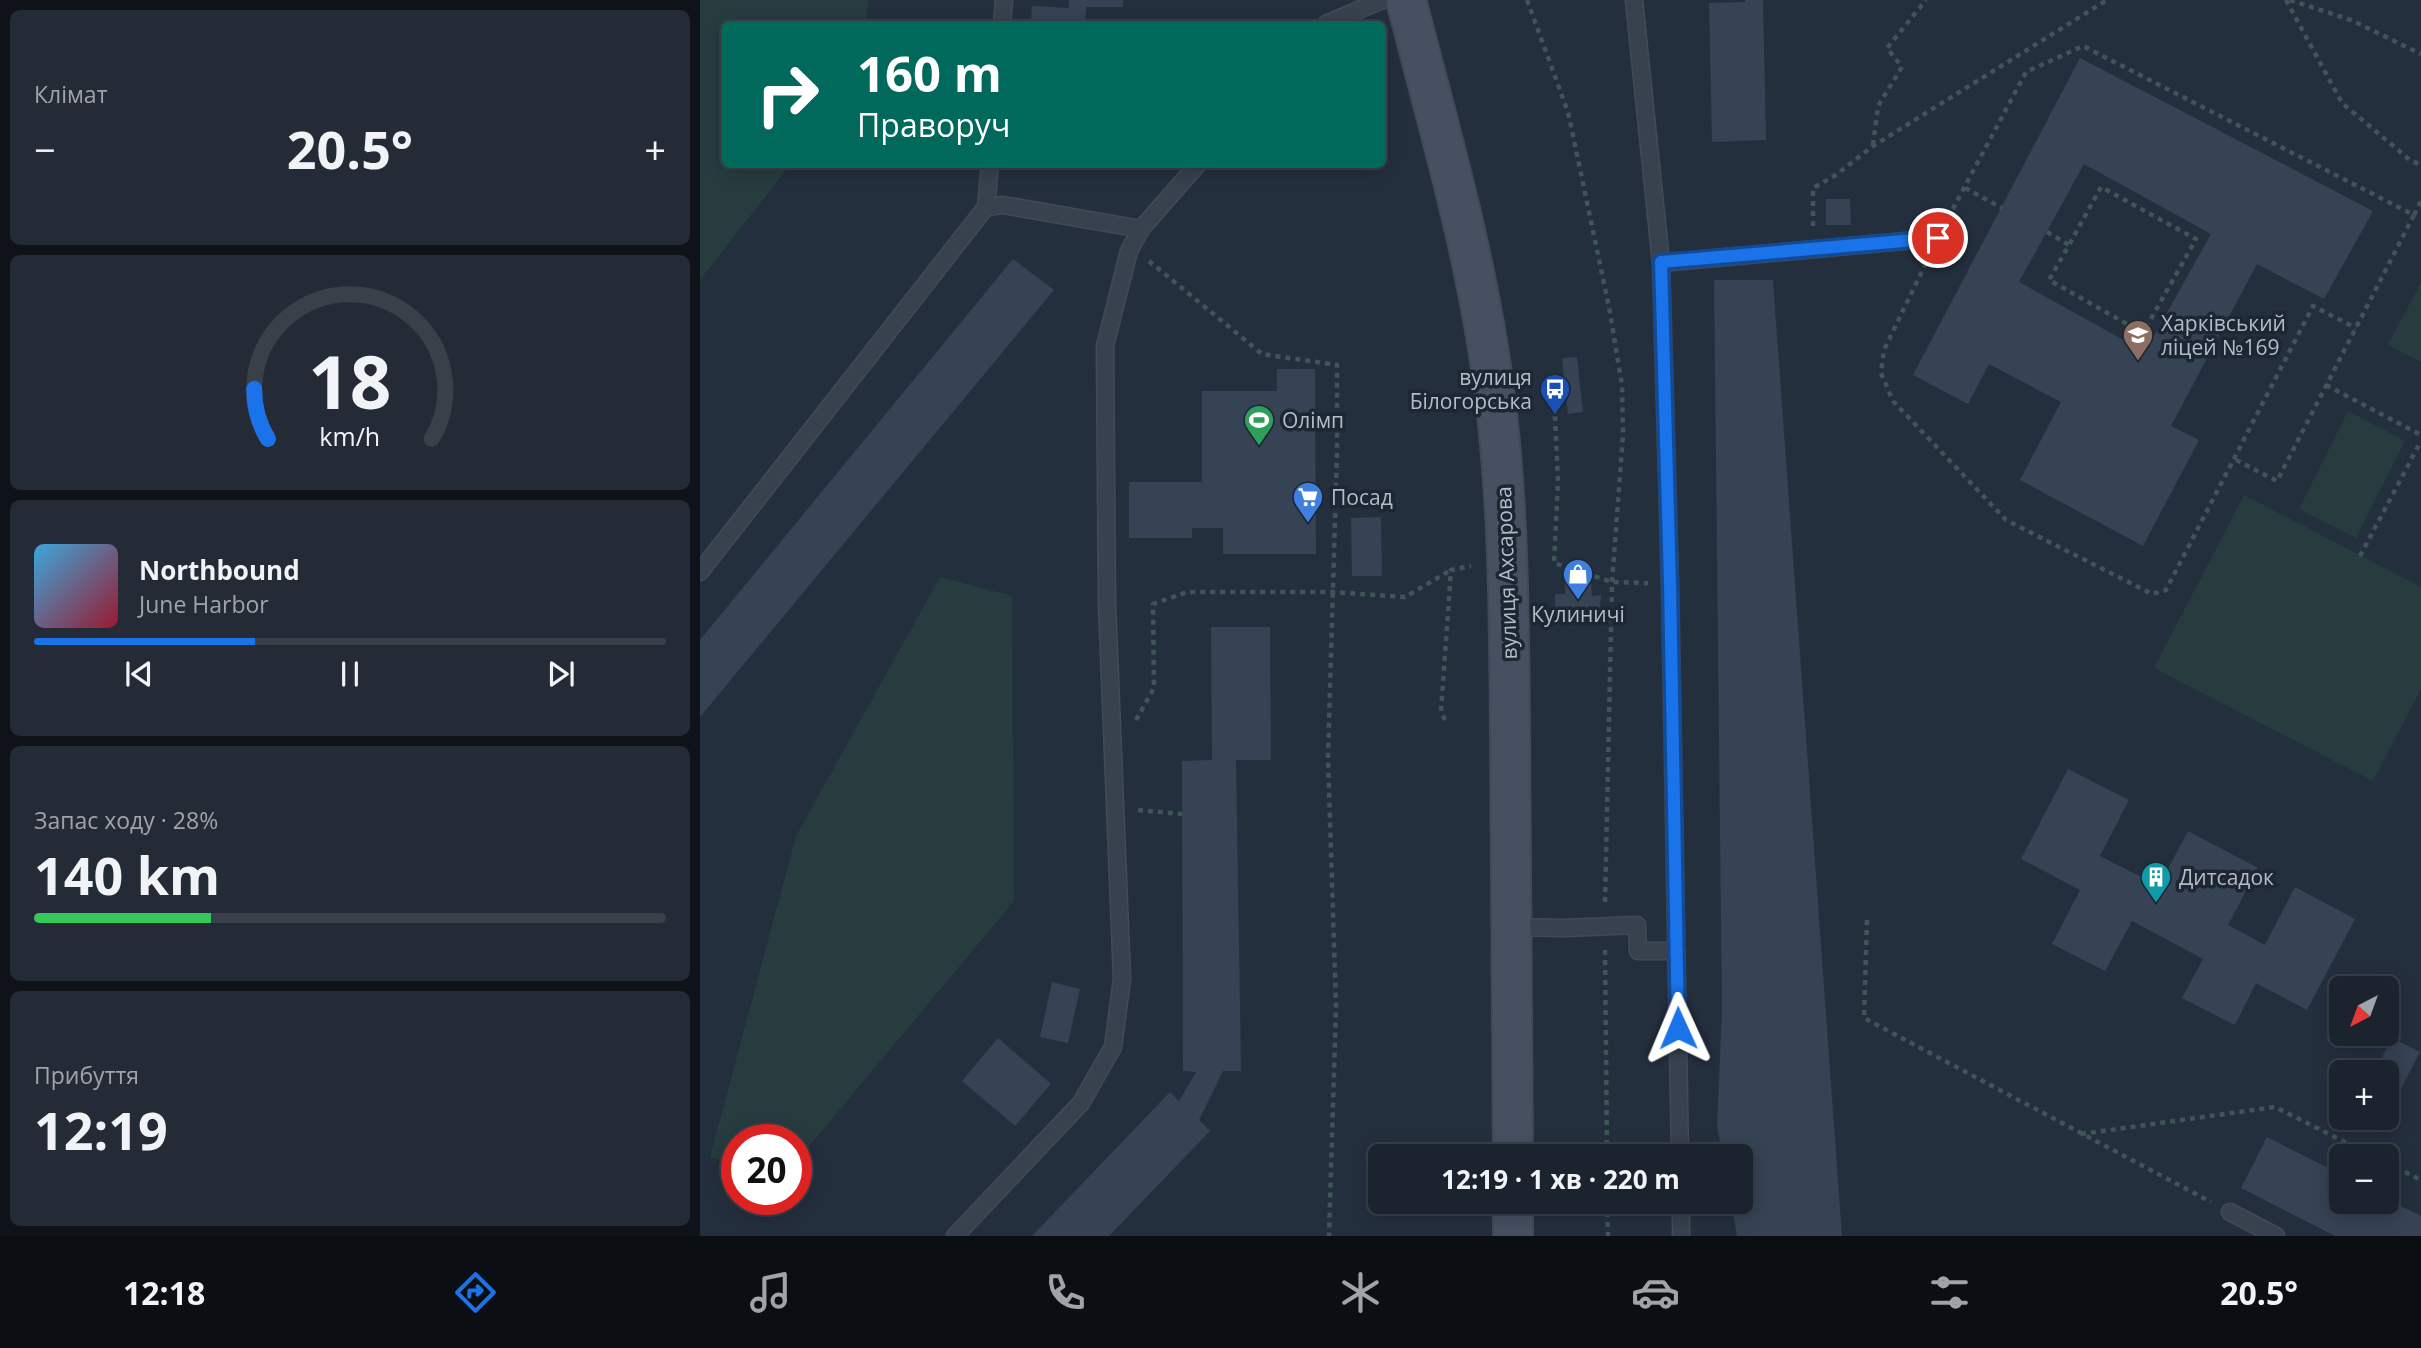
<!DOCTYPE html>
<html lang="uk">
<head>
<meta charset="utf-8">
<style>
  :root { --surface:#1b232e; --page:#242b36; --text:#f1f3f6; --muted:#a0a4aa; --line:#39404a; --accent:#1a73e8 }
  body { margin:0; font-family:"Open Sans",sans-serif; background:var(--page); color:var(--text); height:100vh; display:flex; flex-direction:column; font-size:26px; white-space:nowrap }
  * { box-sizing:border-box; margin:0 }
  p { font-size:23px; color:var(--muted) }
  .icon { flex:none; width:38px; height:38px; fill:none; stroke:currentColor; stroke-width:2; stroke-linecap:round; stroke-linejoin:round }
  .map { position:relative; flex:1; overflow:hidden }
  .drawer { display:flex; flex-direction:column; gap:10px; padding:10px; background:#0f1319; width:700px }
  .drawer>* { flex:none }
  .top-card { position:absolute; left:21px; top:21px; width:665px; height:147px; border-radius:10px; box-shadow:0 4px 18px #0003,0 0 0 2px var(--line); background:#00695c; color:#fff; overflow:hidden }
  .needle { width:46px; rotate:221deg }
  .tools { position:absolute; left:1629px; top:976px; display:grid; gap:14px }
  .tools a { display:grid; place-items:center; width:70px; height:70px; border-radius:10px; background:var(--surface); box-shadow:0 4px 18px #0003,0 0 0 2px var(--line); font-size:35px }
  .speed { position:absolute; left:21px; top:1124px; display:flex; gap:14px; font-size:35px; font-weight:700; text-align:center }
  .speed>* { display:grid; place-content:center; width:91px; height:91px; border-radius:50%; background:var(--surface); box-shadow:0 4px 18px #0003,0 0 0 2px var(--line); line-height:1 }
  .speed .limit { border:10px solid #d22; background:#fff; color:#111 }
  .pin { position:absolute; display:grid; place-items:center; width:60px; height:60px; color:#fff; margin:-30px; border:4px solid #fff; border-radius:50%; box-shadow:0 2px 7px #0007 }
  .me { position:absolute; width:77px; margin:-38px; rotate:359deg; stroke-linejoin:round; filter:drop-shadow(0 0 5px #0008) }
  .turn { display:flex; align-items:center; gap:24px; height:147px; padding:0 21px; font-size:32px }
  .turn .icon { width:91px; height:91px; stroke-width:2.5 }
  .turn b { display:block; font-size:49px; line-height:60px }
  .big { font-size:52px; font-weight:700; line-height:1.1 }
  .drawer .widget { flex:1; display:flex; flex-direction:column; justify-content:center; gap:10px; min-width:0; padding:0 24px; border-radius:10px; background:var(--page) }
  .drawer .dial { align-items:center; gap:0 }
  .dial svg { height:182px; overflow:visible; fill:none; stroke:var(--line); stroke-width:7; stroke-linecap:round; text-anchor:middle }
  .dial text { fill:var(--text); stroke:none }
  .song { display:flex; align-items:center; gap:21px }
  .cover { width:84px; height:84px; border-radius:10px; background:linear-gradient(135deg,hsl(200 70% 55%),hsl(350 70% 35%)) }
  .played { height:7px; border-radius:4px; background:linear-gradient(90deg,var(--accent) 35%,var(--line) 35%) }
  .keys { display:flex; justify-content:space-around; direction:ltr }
  .heat { display:flex; justify-content:space-between; align-items:center; font-size:38px; direction:ltr }
  .charge { height:10px; border-radius:5px; background:linear-gradient(90deg,#34c759 28%,var(--line) 0) }
  .trip { position:absolute; left:668px; top:1144px; width:385px; height:70px; border-radius:10px; background:var(--surface); box-shadow:0 4px 18px #0003,0 0 0 2px var(--line); font-weight:700; line-height:70px; text-align:center }
  .dock { display:flex; height:112px; justify-content:space-around; align-items:center; background:#0b0e12; color:var(--muted) }
  .dock .icon { width:49px; height:49px }
  .dock .current { color:var(--accent) }
  .dock b { font-size:32px; color:var(--text) }
  main { display:flex; flex:1; min-height:0 }
  .map>svg:first-child { display:block }
</style>
</head>
<body>
<main>
<section class="drawer">
<div class="widget"><p>Клімат</p>
<div class="heat"><a>−</a><b class="big">20.5°</b><a>+</a></div>
</div>
<div class="widget dial"><svg viewBox="0 0 100 80">
<path d="M14 69A42 42 0 1 1 86 69"/>
<path d="M14 69A42 42 0 0 1 8 47" stroke="#1a73e8"/>
<text x="50" y="56" font-size="32" font-weight="700">18</text>
<text x="50" y="72" font-size="11">km/h</text>
</svg></div>
<div class="widget">
<div class="song"><i class="cover"></i><div><b>Northbound</b><p>June Harbor</p></div></div>
<div class="played"></div>
<div class="keys"><svg class="icon" aria-label="previous" viewBox="0 0 24 24"><path d="M18 5L8 12l10 7zM5 5v14"/></svg><svg class="icon" aria-label="pause" viewBox="0 0 24 24"><path d="M8 5v14M16 5v14"/></svg><svg class="icon" aria-label="next" viewBox="0 0 24 24"><path d="M6 5l10 7-10 7zM19 5v14"/></svg></div>
</div>
<div class="widget"><p>Запас ходу · 28%</p><b class="big">140 km</b><div class="charge"></div></div>
<div class="widget"><p>Прибуття</p><b class="big">12:19</b></div>
</section>
<div class="map">
<svg width="1721" height="1236" viewBox="0 0 1721 1236">
  <rect width="100%" height="100%" fill="#242f3e"/>
  <g fill="#263c3f">
    <path d="M0 0H169L165 24H24V164L90 165 0 280Z"/>
    <path d="M1721 282V362L1688 345Z"/>
    <path d="M1648 411 1705 441 1656 538 1599 509Z"/>
    <path d="M1544 495 1721 587V689L1673 781 1454 668Z"/>
    <path d="M240 577 312 596 314 901 96 1162V1139H37V1166L10 1157 96 836Z"/>
  </g>
  <g fill="#364354" fill-rule="evenodd">
    <path d="M369 0H423V7H386L385 24H331L332 6 369 8Z"/>
    <path d="M1045 0H1063L1066 140 1012 142 1009 3 1045 2Z"/>
    <path d="M1380 58 1673 211 1624 299 1557 264 1471 426 1499 440 1443 546 1320 480 1361 402 1289 364 1268 404 1213 375ZM1384 164 1511 234 1445 352 1319 282Z"/>
    <path d="M1126 199H1150L1151 225H1126Z"/>
    <path d="M313 259 354 290 0 717V640Z"/>
    <path d="M1014 280H1073L1142 1236H1037L1031 1202H1041V1157H1023L1017 1126 1022 1012Z"/>
    <path d="M877 357 883 412 868 414 862 358Z"/>
    <path d="M577 369H615L616 554H523V528H492V538H429V482H502V391H577Z"/>
    <path d="M681 517 682 576H652L651 518Z"/>
    <path d="M865 582 891 583 892 596 901 595 900 608 892 607V622L864 621 865 607H855V594H865Z"/>
    <path d="M511 627H570L571 760H536L541 1071H523L499 1120 510 1131 409 1236H332L470 1092 479 1101 496 1072 483 1071 482 761 512 760Z"/>
    <path d="M1368 769 1429 800 1400 856 1459 886 1488 831 1558 868 1528 925 1565 945 1595 887 1655 919 1607 1010 1556 983 1535 1025 1482 998 1503 959 1432 921 1405 971 1352 944 1380 890 1321 859Z"/>
    <path d="M352 982 380 989 368 1043 340 1037Z"/>
    <path d="M298 1038 351 1084 315 1126 262 1081Z"/>
    <path d="M1692 1038 1720 1052 1693 1104 1687 1100V1073H1674Z"/>
    <path d="M1567 1137 1642 1175V1202H1687V1199L1721 1216V1236H1635L1541 1188Z"/>
  </g>
  <g fill="none" stroke-linecap="round" stroke-linejoin="round">
    <g stroke="#414a57" stroke-width="19">
      <g id="service">
        <path d="M934 0 961 263 970 583 980 1157"/>
        <path d="M302 24 304 0"/>
        <path d="M626 24 682 0"/>
        <path d="M290 164 286 207 303 205 441 229"/>
        <path d="M961 263 1238 238"/>
        <path d="M0 572 286 207"/>
        <path d="M813 927 866 928 937 925 938 951H977"/>
        <path d="M981 1202V1236"/>
        <path d="M1530 1212 1576 1236"/>
        <path d="M255 1236 381 1103 413 1047 422 979 407 604 405 346 429 251 441 229 498 164"/>
      </g>
    </g>
    <g stroke="#414a57" stroke-width="42">
      <g id="secondary">
        <path d="M706 0C739 128 777 257 794 389 809 504 809 619 810 734 812 875 813 1016 813 1157"/>
        <path d="M813 1236V1202"/>
      </g>
    </g>
    <g stroke="#3f5557" stroke-width="4.5" stroke-dasharray="5 5" stroke-linecap="butt">
      <path d="M827 0 868 112 909 307 922 385 923 435 912 582 905 903"/>
      <path d="M1586 0 1642 103 1710 160 1721 165"/>
      <path d="M1590 0 1651 20 1721 54"/>
      <path d="M1173 145 1178 106 1202 67 1187 48 1226 0"/>
      <path d="M1265 188 1302 208"/>
      <path d="M1714 215 1721 201"/>
      <path d="M1248 218 1326 72 1383 46 1714 215 1577 481 1534 459"/>
      <path d="M1113 226V188L1136 175 1173 146 1407 0"/>
      <path d="M1347 232 1369 245 1349 280 1443 333 1496 239 1401 187 1369 245"/>
      <path d="M449 261 562 354 637 365V451L628 758 636 1007 629 1236"/>
      <path d="M1226 263 1184 350 1181 373 1193 401 1306 520 1452 594 1466 590 1613 306 1656 328"/>
      <path d="M1626 385 1721 435"/>
      <path d="M855 416 858 481 854 563 912 582 948 583"/>
      <path d="M1660 556 1721 441"/>
      <path d="M436 720 454 688 453 604 487 592H632L705 597 751 570"/>
      <path d="M745 720 741 711 751 570 771 566"/>
      <path d="M438 810 482 814"/>
      <path d="M1167 920 1164 1018 1511 1202"/>
      <path d="M905 950 907 1157"/>
      <path d="M1381 1134 1575 1107 1675 1157"/>
      <path d="M1687 1163 1721 1180"/>
      <path d="M907 1202 908 1236"/>
    </g>
    <use href="#service" stroke="#38414e" stroke-width="16"/>
    <use href="#secondary" stroke="#465061" stroke-width="38"/>
  </g>
  <g fill="none" stroke-linecap="round" stroke-linejoin="round">
    <g stroke="#114b97" stroke-width="18">
      <path id="route" d="M978 1028 970 583 961 262 1238 238"/>
    </g>
    <use href="#route" stroke="#1a73e8" stroke-width="12"/>
  </g>
  <defs>
    <g id="school-pin" transform="scale(1.575)"><path d="M0 17L-7.5 6A9.5 9.5 0 1 1 7.5 6Z" fill="#8d6e63" stroke="#1d2633"/><path d="M0-5L7-2L0 1L-7-2ZM-4 1L0 2.5L4 1V4Q0 6-4 4Z" fill="#fff"/></g>
    <g id="bus-pin" transform="scale(1.575)"><path d="M0 17L-7.5 6A9.5 9.5 0 1 1 7.5 6Z" fill="#1a4fb4" stroke="#1d2633"/><path d="M-5-6H5V4H4V6H2V4H-2V6H-4V4H-5ZM-3.5-4V0h7V-4ZM-3.5 1.2v1.5H-2V1.2ZM2 1.2v1.5H3.5V1.2Z" fill="#fff"/></g>
    <g id="stadium-pin" transform="scale(1.575)"><path d="M0 17L-7.5 6A9.5 9.5 0 1 1 7.5 6Z" fill="#2e9e5b" stroke="#1d2633"/><path d="M0-5a6.5 5 0 1 0 0 10a6.5 5 0 1 0 0-10ZM-3.5-1.8h7v3.6h-7Z" fill="#fff"/></g>
    <g id="supermarket-pin" transform="scale(1.575)"><path d="M0 17L-7.5 6A9.5 9.5 0 1 1 7.5 6Z" fill="#3f7fe0" stroke="#1d2633"/><path d="M-6-5.5h2.5l.6 2H6L4.5 2H-2.5L-4.4-4H-6ZM-1.5 3.2a1.3 1.3 0 1 0 .1 0ZM3 3.2a1.3 1.3 0 1 0 .1 0Z" fill="#fff"/></g>
    <g id="shop-pin" transform="scale(1.575)"><path d="M0 17L-7.5 6A9.5 9.5 0 1 1 7.5 6Z" fill="#3f7fe0" stroke="#1d2633"/><path d="M-5-2.5h2.3a2.7 3.5 0 0 1 5.4 0H5L5.5 6h-11ZM-1.5-2.5h3a1.5 2.3 0 0 0-3 0Z" fill="#fff"/></g>
    <g id="building-pin" transform="scale(1.575)"><path d="M0 17L-7.5 6A9.5 9.5 0 1 1 7.5 6Z" fill="#0f9aa8" stroke="#1d2633"/><path d="M-4-6H4V6H1V3H-1V6H-4ZM-2.5-4.3h1.7v1.8h-1.7ZM.8-4.3h1.7v1.8H.8ZM-2.5-1h1.7V.8h-1.7ZM.8-1h1.7V.8H.8Z" fill="#fff"/></g>
  </defs>
  <g fill-rule="evenodd">
    <use href="#school-pin" x="1438" y="335"/>
    <use href="#bus-pin" x="855" y="389"/>
    <use href="#stadium-pin" x="559" y="420"/>
    <use href="#supermarket-pin" x="608" y="497"/>
    <use href="#shop-pin" x="878" y="574"/>
    <use href="#building-pin" x="1456" y="877"/>
  </g>
  <g text-anchor="middle" dominant-baseline="central" stroke-width="7" stroke-linejoin="round" paint-order="stroke">
    <g font-size="21" fill="#b4bcc9" stroke="#1d2633" text-anchor="start">
      <text x="1461" y="323">Харківський<tspan x="1461" dy="24">ліцей №169</tspan></text>
      <text x="832" y="377" text-anchor="end">вулиця<tspan x="832" dy="24">Білогорська</tspan></text>
      <text x="582" y="420">Олімп</text>
      <text x="631" y="497">Посад</text>
      <text x="878" y="614" text-anchor="middle">Кулиничі</text>
      <text x="1479" y="877">Дитсадок</text>
    </g>
    <g font-size="21" fill="#b4bcc9" stroke="#1d2633">
      <text transform="translate(806 573) rotate(-92)">вулиця Ахсарова</text>
    </g>
  </g>
</svg>
<div class="tools">
<a><svg class="needle" viewBox="-14 -14 28 28"><path d="M0-13l5 13h-10z" fill="#e53935"/><path d="M0 13l5-13h-10z" fill="#a0a4aa"/></svg></a>
<a>+</a>
<a>−</a>
</div>
<div class="speed"><div class="limit">20</div></div>
<div class="pin" style="left:1238px;top:238px;background:#d93025"><svg class="icon" aria-label="arrive" viewBox="0 0 24 24"><path d="M6 21V4h12l-3 4 3 4H6"/></svg></div>
<svg class="me" style="left:978px;top:1028px" viewBox="-20 -20 40 40"><path d="M0-17L14 15 0 8-14 15z" fill="#1a73e8" stroke="#fff" stroke-width="4"/></svg>
<div class="trip">12:19 · 1 хв · 220 m</div>
<div class="top-card">
<div class="turn"><svg class="icon" aria-label="right" viewBox="0 0 24 24"><path d="M7 20v-9h11M14 6l5 5-5 5"/></svg><div><b>160 m</b>Праворуч</div></div>
</div>
</div>
</main>
<nav class="dock">
<b>12:18</b>
<svg class="icon current" aria-label="directions" viewBox="0 0 24 24"><path d="M12 3l9 9-9 9-9-9zM9 14v-3h6M13 9l2 2-2 2"/></svg>
<svg class="icon" aria-label="music" viewBox="0 0 24 24"><path d="M9 18V5l10-2v13"/><circle cx="6" cy="18" r="3"/><circle cx="16" cy="16" r="3"/></svg>
<svg class="icon" aria-label="phone" viewBox="0 0 24 24"><path d="M5 4h4l2 5-3 2q2 4 5 5l2-3 5 2v4C11 20 4 13 5 4z"/></svg>
<svg class="icon" aria-label="climate" viewBox="0 0 24 24"><path d="M12 3v18M4 7l16 10M4 17L20 7"/></svg>
<svg class="icon" aria-label="car" viewBox="0 0 24 24"><path d="M5 17H2v-5l4-1 3-4h7l3 4 3 1v5h-3M9 17h6M6 11h13"/><circle cx="7" cy="17" r="2"/><circle cx="17" cy="17" r="2"/></svg>
<svg class="icon" aria-label="filters" viewBox="0 0 24 24"><path d="M4 7h16M4 17h16"/><circle cx="9" cy="7" r="2"/><circle cx="15" cy="17" r="2"/></svg>
<b>20.5°</b>
</nav>
</body>
</html>
